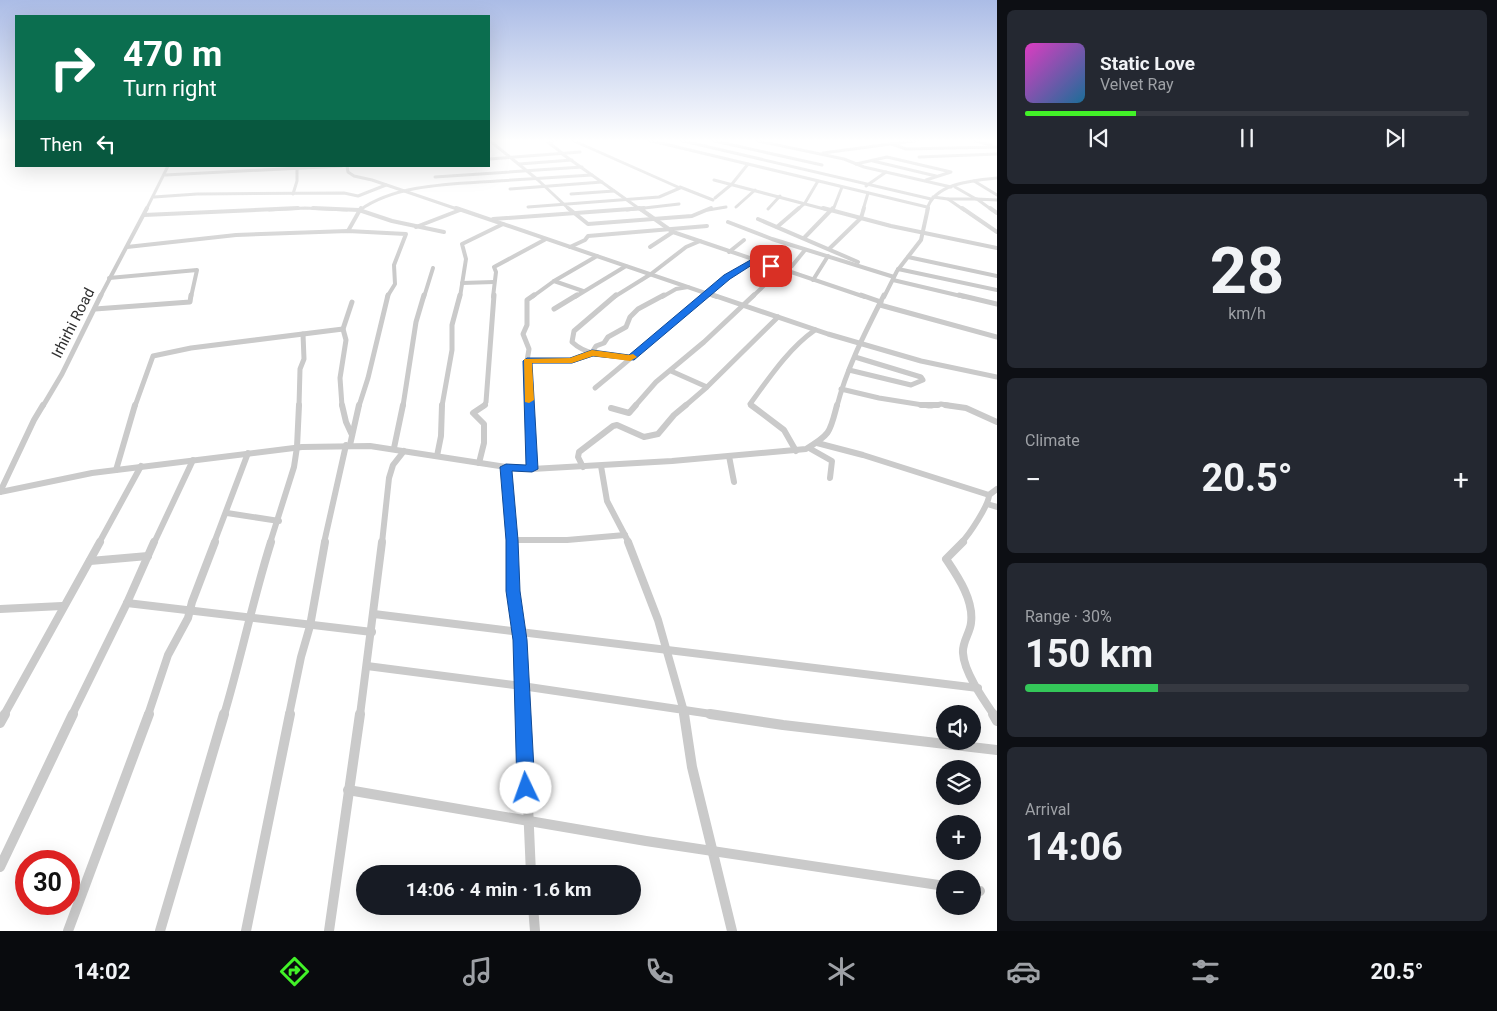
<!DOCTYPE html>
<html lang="en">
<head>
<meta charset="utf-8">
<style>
  :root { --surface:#171b24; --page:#242831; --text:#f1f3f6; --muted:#9ea1a6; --line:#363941; --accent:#42f228 }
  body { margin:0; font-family:Roboto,sans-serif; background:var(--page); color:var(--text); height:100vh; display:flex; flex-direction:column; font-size:19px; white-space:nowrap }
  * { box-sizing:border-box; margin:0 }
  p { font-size:16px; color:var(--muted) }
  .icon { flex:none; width:28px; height:28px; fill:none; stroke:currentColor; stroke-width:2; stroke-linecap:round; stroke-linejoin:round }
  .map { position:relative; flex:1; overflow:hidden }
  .sheet { display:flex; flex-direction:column; gap:10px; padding:10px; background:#0d0f14; width:500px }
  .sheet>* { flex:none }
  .top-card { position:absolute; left:15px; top:15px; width:475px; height:152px; border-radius:0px; box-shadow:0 5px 20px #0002; background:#0b6e4f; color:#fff; overflow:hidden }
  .fabs { position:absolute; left:936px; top:705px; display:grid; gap:10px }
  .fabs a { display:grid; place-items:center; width:45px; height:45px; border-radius:50%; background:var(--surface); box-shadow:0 5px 20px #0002; font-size:25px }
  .speed { position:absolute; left:15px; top:850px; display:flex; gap:10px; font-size:25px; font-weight:700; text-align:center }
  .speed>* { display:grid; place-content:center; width:65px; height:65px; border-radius:50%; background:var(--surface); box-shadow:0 5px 20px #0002; line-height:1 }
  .speed .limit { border:8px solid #d22; background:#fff; color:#111 }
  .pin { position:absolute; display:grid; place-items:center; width:42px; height:42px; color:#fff; margin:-21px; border-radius:10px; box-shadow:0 2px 8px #0006 }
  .me { position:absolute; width:55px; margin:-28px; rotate:357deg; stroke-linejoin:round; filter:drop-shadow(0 0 4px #0008) }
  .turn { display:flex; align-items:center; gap:18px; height:105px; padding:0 25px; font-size:22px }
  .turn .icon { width:65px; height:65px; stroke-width:2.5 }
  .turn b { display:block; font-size:35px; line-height:42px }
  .then { display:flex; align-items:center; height:48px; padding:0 25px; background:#0003; gap:10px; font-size:19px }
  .big { font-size:38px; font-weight:700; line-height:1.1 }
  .sheet .tile { flex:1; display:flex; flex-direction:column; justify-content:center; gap:8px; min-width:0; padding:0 18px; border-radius:8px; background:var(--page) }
  .sheet .dial { align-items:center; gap:0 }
  .dial b { font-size:65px; line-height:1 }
  .song { display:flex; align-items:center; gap:15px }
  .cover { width:60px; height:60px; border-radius:8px; background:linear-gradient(135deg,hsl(310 70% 55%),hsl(200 70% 35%)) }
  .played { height:5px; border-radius:2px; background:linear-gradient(90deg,var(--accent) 25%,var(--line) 25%) }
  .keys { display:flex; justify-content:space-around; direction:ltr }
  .heat { display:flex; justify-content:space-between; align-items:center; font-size:28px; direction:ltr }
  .charge { height:8px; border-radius:4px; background:linear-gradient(90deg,#34c759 30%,var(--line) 0) }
  .trip { position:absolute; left:356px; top:865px; width:285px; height:50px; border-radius:25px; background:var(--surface); box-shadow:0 5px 20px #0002; font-weight:700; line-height:50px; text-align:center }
  .tabs { display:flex; height:80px; justify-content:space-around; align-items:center; background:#090b0e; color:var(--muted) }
  .tabs .icon { width:35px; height:35px }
  .tabs .current { color:var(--accent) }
  .tabs b { font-size:22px; color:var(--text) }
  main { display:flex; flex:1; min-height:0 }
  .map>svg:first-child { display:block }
</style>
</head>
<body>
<main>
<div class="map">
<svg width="997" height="931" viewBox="0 0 997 931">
  <rect width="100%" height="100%" fill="#fff"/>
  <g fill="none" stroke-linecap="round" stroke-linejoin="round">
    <g stroke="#cacaca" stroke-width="3">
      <path d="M489 140 538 180 570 210"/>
      <path d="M556 140 548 142 562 153"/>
      <path d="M648 140 927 207"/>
      <path d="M679 140 931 199"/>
      <path d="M710 140 822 165"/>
      <path d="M754 140 844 159 864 167 951 187"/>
      <path d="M972 140 991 145"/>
      <path d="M892 144 906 149 997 147"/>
      <path d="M561 153 641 210"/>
      <path d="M823 153 920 140"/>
      <path d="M919 157 997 154"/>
      <path d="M489 159 580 152"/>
      <path d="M873 161 936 176"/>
      <path d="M519 164 572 160"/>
      <path d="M856 164 887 157 951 172 926 180"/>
      <path d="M347 166 348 172 354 176 372 180 460 210"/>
      <path d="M165 175 342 166"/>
      <path d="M435 177 582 167"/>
      <path d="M714 180 828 210"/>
      <path d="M974 181 997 195"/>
      <path d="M866 186 886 172"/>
      <path d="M680 187 713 200"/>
      <path d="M955 187 976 199"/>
      <path d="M510 189 602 182"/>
      <path d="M293 194 297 181V168"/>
      <path d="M571 194 614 191"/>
      <path d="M154 197 197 194 344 193 358 196 386 185"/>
      <path d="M933 197 948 199 964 210"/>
      <path d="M715 198 732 184 748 164"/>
      <path d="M948 199H977"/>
      <path d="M528 207 659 197 680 188 572 140"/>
      <path d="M736 207 755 190"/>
      <path d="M768 209 780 196"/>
      <path d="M146 210 168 166"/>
      <path d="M269 210 305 208 347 210"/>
      <path d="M360 210C396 184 453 184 497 181 528 179 560 177 592 175"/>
      <path d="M627 210 679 204"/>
      <path d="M708 210 726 207"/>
      <path d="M797 210 805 203 818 181"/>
      <path d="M833 210 842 187"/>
      <path d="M863 210 868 193"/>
      <path d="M927 210C933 183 975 180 997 178"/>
      <path d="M992 210 977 199 997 200"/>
    </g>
    <g stroke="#cacaca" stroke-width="4">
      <path d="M313 208 359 210 392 221 444 232"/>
      <path d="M456 208 717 297"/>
      <path d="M568 208 588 224 692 216 711 208"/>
      <path d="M639 208 673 232 865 297"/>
      <path d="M823 208 891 226 997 248"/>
      <path d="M962 208 997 232"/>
      <path d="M990 208 997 213"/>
      <path d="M144 215 298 208"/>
      <path d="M493 219 644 208"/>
      <path d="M758 219 858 262"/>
      <path d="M728 222 772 239 894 277"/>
      <path d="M416 227 460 210"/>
      <path d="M777 227 799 208"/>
      <path d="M348 231 361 208"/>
      <path d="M804 238 833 208"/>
      <path d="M127 247 236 235 348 231 406 234 394 265 395 284 387 297"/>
      <path d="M570 247 585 240 588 236 707 226"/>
      <path d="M650 247 673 232"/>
      <path d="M829 249 861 218 864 208"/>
      <path d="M729 252 744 240"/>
      <path d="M908 257 997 276"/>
      <path d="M759 262 770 250"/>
      <path d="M898 269 997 290"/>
      <path d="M109 278 197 270 191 297"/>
      <path d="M813 280 828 256"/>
      <path d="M893 280 965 297"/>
      <path d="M554 281 583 291"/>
      <path d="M462 283 494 282"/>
      <path d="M100 297 147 208"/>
      <path d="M424 297 433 268"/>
      <path d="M460 297 466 259 462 244 503 224"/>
      <path d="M493 297 496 272 494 267 546 239"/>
      <path d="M532 297 554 281 597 256"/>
      <path d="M575 297 626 266"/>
      <path d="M614 297 651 274 686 247 700 241"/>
      <path d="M662 297 676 289 688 287"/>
      <path d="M703 297 727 277 754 261"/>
      <path d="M752 297 771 279 792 266 805 250"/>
      <path d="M884 297 897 271 921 240 928 208"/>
    </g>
    <g stroke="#cacaca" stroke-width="5">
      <path d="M616 295 574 331 572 342C588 357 610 355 631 358"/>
      <path d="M713 295 828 334 921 361 997 377"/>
      <path d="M861 295 881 302"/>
      <path d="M959 295 997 304"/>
      <path d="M880 305 997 337"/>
      <path d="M95 309 190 302 191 295"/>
      <path d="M554 309 577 295"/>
      <path d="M527 361H571L591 354 596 346 604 343 608 337 626 327 630 317 638 309 664 295"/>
      <path d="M849 370 911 385 923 380 921 377 855 357"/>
      <path d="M671 371 707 387 778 317"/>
      <path d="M595 388C632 358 668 326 705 295"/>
      <path d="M841 389 879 398 929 406"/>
      <path d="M43 406 62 374 101 295"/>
      <path d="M135 406 153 356 191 348 343 329"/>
      <path d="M299 406 300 369 304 359 303 334"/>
      <path d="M342 406 340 378 346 340 343 329 352 302"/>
      <path d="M359 406 368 378 388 295"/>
      <path d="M403 406 416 322 424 295"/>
      <path d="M442 406 452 350V325L460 295"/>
      <path d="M484 406 486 402 494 295"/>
      <path d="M529 406 527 361 529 349 523 334 527 325V300L534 295"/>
      <path d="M635 406 656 382 704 342 754 295"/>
      <path d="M685 406 707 387"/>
      <path d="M752 406 750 404C769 378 789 348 815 330"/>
      <path d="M837 406C847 367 866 331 884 295"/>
      <path d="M931 406 941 404 952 406"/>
    </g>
    <g stroke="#cacaca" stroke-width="6">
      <path d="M342 405 346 422 352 435"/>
      <path d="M529 405 532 469"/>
      <path d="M751 405 784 430 796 451"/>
      <path d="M921 405H938"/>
      <path d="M945 405 966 408 997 422"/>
      <path d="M611 408 629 413 636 405"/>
      <path d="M817 443 863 455 989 495"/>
      <path d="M350 445 359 405"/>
      <path d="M394 448 403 405"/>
      <path d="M809 448 832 461 830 478"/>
      <path d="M437 456 441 436 442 405"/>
      <path d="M729 456 734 482"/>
      <path d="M479 463 484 443V424L473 413 485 405"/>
      <path d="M601 466 607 501 629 543"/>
      <path d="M506 467 512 543"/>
      <path d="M583 467 578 457 579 452 613 426 617 425 644 437 658 434 674 415 686 405"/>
      <path d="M116 470 135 405"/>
      <path d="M0 492 92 473 302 447 370 446 506 467 532 469 672 461 806 449C831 434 830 432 837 405"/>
      <path d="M0 492 34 420 43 405"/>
      <path d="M987 504 997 507"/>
      <path d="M227 513 279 521"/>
      <path d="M512 540H567L625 535"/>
      <path d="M99 543 141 466"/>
      <path d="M154 543 193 460"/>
      <path d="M214 543 248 453"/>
      <path d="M270 543 294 467 297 447 299 405"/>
      <path d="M324 543 346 445"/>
      <path d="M382 543 389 478 393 465 404 451"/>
      <path d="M961 543C969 535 989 505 989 495L997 489"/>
    </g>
    <g stroke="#cacaca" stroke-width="8">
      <path d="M512 542C513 600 521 657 524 715"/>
      <path d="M628 542 658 620 685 715"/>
      <path d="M963 542 946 559C958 577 974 600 971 623 970 633 962 642 963 653 964 672 983 699 994 715"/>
      <path d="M90 561 148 556"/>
      <path d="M127 603 372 632"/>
      <path d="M0 609 62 606"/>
      <path d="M374 614 978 688"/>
      <path d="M367 666 522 686 718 715"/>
      <path d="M4 715 100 542"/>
      <path d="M72 715 127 603 154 542"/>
      <path d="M148 715 168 655 188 618 192 602 215 542"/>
      <path d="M224 715C241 658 253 599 271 542"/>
      <path d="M289 715 301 657 310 626 325 542"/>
      <path d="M360 715 382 542"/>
    </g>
    <g stroke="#cacaca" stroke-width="10">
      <path d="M524 714 531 874"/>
      <path d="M684 714 692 767 732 931"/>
      <path d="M710 714 783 725 997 750"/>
      <path d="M993 714 997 721"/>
      <path d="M0 723 5 714"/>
      <path d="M348 790 646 841 945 886"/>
      <path d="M0 867 73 714"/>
      <path d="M972 890 980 891"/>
      <path d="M533 906 535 931"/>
      <path d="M68 931 149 714"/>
      <path d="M160 931 224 714"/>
      <path d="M246 931 290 714"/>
      <path d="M329 931 360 714"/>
    </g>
  </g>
  <linearGradient id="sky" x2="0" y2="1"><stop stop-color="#abbce6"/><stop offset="0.52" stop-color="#fff"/><stop offset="1" stop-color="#fff" stop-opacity="0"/></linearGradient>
  <rect width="997" height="270" fill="url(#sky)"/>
  <path fill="#1a73e8" stroke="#114b97" d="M754 258 775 266 771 268 755 263 730 279 634 360 593 356 572 363H532L538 469 532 472 512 471 518 540 520 591 527 640 535 788 532 795 526 797 520 795 517 788 513 640 506 591V540L500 467 506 464 526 465 523 361 527 358H570L592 350 629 355 724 275Z"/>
  <path fill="#f59e0b" d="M592 350 629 355 633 354 637 357 630 361 593 356 572 363H532L534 400 529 403 525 402 524 359 570 358Z"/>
  <g text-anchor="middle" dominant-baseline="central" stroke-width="5" stroke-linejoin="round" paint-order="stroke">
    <g font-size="15" fill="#303030" stroke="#fff">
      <text transform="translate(73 323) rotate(-63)">Irhirhi Road</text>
    </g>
  </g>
</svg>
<div class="fabs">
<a><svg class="icon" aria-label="sound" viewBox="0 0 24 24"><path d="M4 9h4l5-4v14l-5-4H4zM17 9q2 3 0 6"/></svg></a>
<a><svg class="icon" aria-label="layers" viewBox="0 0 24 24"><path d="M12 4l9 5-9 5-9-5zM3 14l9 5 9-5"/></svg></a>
<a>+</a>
<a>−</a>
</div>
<div class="speed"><div class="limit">30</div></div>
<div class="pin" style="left:771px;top:266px;background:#d93025"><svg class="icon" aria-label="arrive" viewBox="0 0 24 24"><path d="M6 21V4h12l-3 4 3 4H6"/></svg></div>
<svg class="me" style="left:526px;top:788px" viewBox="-20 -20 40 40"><circle r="19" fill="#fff"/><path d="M0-13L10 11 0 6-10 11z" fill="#1a73e8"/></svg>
<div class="trip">14:06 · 4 min · 1.6 km</div>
<div class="top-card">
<div class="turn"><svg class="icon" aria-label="right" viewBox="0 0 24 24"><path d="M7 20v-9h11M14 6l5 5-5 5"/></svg><div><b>470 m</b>Turn right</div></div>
<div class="then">Then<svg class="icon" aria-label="left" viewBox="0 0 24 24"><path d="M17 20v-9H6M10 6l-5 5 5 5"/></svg></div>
</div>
</div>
<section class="sheet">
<div class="tile">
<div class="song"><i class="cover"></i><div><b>Static Love</b><p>Velvet Ray</p></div></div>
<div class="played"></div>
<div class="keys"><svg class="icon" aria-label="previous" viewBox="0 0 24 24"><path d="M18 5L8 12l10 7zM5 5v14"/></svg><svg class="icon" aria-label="pause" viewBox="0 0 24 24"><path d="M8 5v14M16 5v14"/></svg><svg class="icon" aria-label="next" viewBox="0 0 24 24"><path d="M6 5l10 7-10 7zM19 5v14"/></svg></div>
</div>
<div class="tile dial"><b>28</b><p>km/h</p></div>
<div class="tile"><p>Climate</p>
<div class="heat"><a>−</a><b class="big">20.5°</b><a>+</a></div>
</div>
<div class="tile"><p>Range · 30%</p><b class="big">150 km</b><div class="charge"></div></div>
<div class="tile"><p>Arrival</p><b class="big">14:06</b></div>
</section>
</main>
<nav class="tabs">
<b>14:02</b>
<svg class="icon current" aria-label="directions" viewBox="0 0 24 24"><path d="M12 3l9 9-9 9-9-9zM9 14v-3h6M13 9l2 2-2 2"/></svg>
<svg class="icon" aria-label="music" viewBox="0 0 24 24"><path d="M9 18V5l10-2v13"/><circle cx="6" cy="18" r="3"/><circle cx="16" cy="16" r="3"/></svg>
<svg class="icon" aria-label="phone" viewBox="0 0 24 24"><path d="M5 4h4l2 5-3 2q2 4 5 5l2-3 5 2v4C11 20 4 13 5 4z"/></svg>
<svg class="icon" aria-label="climate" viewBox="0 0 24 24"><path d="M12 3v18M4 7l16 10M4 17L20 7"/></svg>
<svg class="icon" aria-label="car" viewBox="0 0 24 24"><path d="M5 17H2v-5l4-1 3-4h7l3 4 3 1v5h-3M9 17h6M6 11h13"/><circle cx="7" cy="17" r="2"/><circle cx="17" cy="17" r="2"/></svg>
<svg class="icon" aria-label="filters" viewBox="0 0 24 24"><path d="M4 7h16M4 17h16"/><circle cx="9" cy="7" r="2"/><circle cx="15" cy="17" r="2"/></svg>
<b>20.5°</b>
</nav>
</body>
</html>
